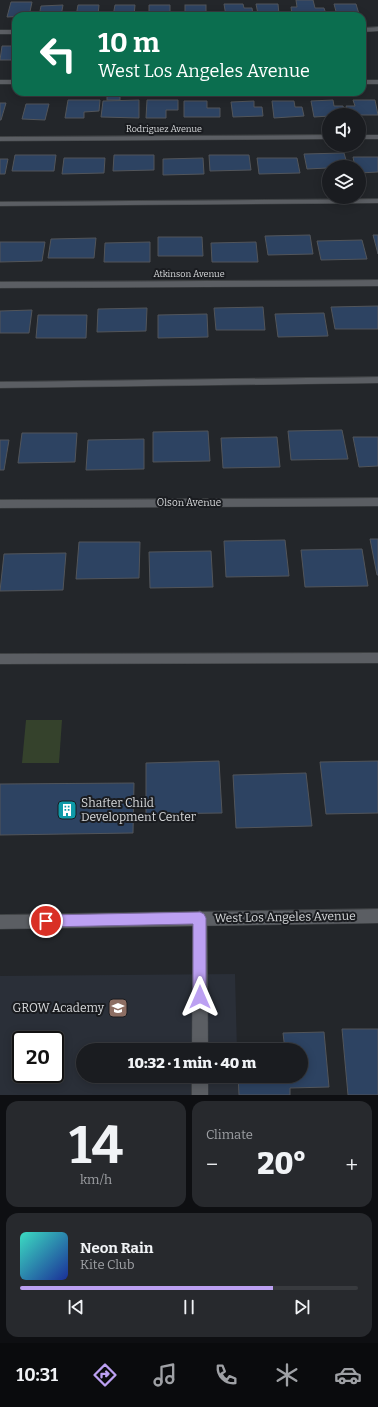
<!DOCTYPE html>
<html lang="en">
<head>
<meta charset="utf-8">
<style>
  :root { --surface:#1a1c20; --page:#27292d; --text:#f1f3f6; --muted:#9fa1a5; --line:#383a3e; --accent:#bca0f2 }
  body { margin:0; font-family:Bitter,serif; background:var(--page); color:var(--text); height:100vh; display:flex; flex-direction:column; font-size:15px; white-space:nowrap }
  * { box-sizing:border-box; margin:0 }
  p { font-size:13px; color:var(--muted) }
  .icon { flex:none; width:22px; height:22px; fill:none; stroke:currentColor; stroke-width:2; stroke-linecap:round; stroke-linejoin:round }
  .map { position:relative; height:1095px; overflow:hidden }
  .side { display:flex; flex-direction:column; gap:6px; padding:6px; background:#0e0f12; flex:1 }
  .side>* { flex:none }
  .top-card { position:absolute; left:12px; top:12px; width:354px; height:84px; border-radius:12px; box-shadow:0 2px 10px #0003,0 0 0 1px var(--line); background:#0b6e4f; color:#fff; overflow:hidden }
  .controls { position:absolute; left:322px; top:108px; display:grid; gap:8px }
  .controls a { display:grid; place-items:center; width:44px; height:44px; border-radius:50%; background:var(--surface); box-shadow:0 2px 10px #0003,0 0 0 1px var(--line); font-size:20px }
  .speed { position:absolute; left:12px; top:1031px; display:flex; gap:8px; font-size:20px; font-weight:700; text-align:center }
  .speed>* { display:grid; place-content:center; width:52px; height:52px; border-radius:50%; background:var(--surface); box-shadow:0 2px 10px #0003,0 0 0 1px var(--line); line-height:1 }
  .speed .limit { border:2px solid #111; border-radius:6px; background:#fff; color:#111 }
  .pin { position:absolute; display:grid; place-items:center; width:34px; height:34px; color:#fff; margin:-17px; border:2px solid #fff; border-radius:50%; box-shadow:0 1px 4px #0007 }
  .me { position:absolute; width:44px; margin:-22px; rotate:0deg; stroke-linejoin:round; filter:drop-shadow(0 0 3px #0008) }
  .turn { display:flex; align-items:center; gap:14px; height:84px; padding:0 20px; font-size:18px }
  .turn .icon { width:52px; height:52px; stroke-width:2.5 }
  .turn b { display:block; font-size:28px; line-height:34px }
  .big { font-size:30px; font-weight:800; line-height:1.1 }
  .side .tile { flex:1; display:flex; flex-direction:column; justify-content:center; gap:6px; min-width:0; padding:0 14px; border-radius:12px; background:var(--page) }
  .side .dial { align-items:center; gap:0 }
  .dial b { font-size:52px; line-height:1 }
  .song { display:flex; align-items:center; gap:12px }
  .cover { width:48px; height:48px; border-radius:6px; background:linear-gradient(135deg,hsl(170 70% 55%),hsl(230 70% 35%)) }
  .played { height:4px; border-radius:2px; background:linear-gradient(90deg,var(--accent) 75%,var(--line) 75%) }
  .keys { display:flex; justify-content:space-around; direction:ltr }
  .heat { display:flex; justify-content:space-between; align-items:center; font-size:22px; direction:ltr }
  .side .tiles { flex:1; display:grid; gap:6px; grid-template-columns:1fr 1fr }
  .tile:last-child { grid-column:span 2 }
  .trip { position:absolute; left:76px; top:1043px; width:232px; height:40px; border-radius:20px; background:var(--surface); box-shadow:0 2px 10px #0003,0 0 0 1px var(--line); font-weight:800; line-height:40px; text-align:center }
  .menu { display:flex; height:64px; justify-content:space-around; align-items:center; background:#0a0b0d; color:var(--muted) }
  .menu .icon { width:28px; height:28px }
  .menu .on { color:var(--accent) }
  .menu b { font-size:18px; color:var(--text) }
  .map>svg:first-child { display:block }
</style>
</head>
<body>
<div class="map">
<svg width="378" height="1095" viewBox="0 0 378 1095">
  <rect width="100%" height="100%" fill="#23262a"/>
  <path fill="#2a2f38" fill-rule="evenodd" d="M235 974 237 1050H83V1076H238L239 1095H0V976ZM21 1040H55V1074H21Z"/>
  <path fill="#35422c" d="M26 720H62L59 763H22Z"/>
  <g fill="#2d4362" stroke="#52555a">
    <path d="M296 0H313L315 8H324L326 14 292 15 291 7H297Z"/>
    <path d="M11 2H32L29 16 7 17Z"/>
    <path d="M224 4H243L244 8H252L253 15 226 16Z"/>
    <path d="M256 4H278L279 14H258Z"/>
    <path d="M334 4H356L359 14 337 15Z"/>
    <path d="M63 5 61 16H39L41 6Z"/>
    <path d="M78 5H99L98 15 76 16Z"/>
    <path d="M115 5H135L134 16H113Z"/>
    <path d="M149 5H170V15L149 16Z"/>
    <rect x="185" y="5" width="21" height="10"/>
    <path d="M2 46H16V60H0Z"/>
    <rect x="107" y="92" width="13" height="8"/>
    <path d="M68 100H100L99 111 84 112V118H65Z"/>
    <path d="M139 100V118L101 117 103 101Z"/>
    <path d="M147 100H178V110H166V118H146Z"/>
    <path d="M333 100 334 106H343L346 115 314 117 311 101Z"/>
    <path d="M353 100H375L378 115H349L346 106H355Z"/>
    <path d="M184 101H207V108H220V117H184Z"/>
    <path d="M254 101V107H262L263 116 233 117 231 102Z"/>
    <path d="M272 101H294L295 107H302L304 116 274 118Z"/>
    <path d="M0 103H6L1 120H0Z"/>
    <path d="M26 104H49L45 120 22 119Z"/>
    <path d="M344 153 348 167 307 169 304 154Z"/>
    <path d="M15 155H56L54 171H12Z"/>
    <path d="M114 155H154V170L113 171Z"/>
    <path d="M209 155H249L251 170 210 171Z"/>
    <path d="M353 157H378V172L359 173V167H355Z"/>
    <path d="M64 158H105L104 173 62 174Z"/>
    <path d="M203 158 204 174 163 175V159Z"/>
    <path d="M257 158H297L300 173 259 174Z"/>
    <path d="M0 159H8L5 174H0Z"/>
    <path d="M310 235 313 254 268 255 265 236Z"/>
    <path d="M373 235H378V254Z"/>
    <path d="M158 237H202L203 256H158Z"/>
    <path d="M96 238 94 258H48L51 239Z"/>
    <path d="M362 240 367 259 321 260 317 241Z"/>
    <path d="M0 242H45L42 261 0 262Z"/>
    <path d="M150 242V262H104L105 243Z"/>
    <path d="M256 242 258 262H212L211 243Z"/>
    <path d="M378 306V329H335L331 307Z"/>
    <path d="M263 307 265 330H216L214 308Z"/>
    <path d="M147 308 146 331 97 332 98 309Z"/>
    <path d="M32 310 29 333H0V311Z"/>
    <path d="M324 313 328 336 278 337 275 314Z"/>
    <path d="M207 314 208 337 158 338V315Z"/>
    <path d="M38 315H87L86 338H36Z"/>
    <path d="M342 430 348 459 291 460 288 431Z"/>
    <path d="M208 431 210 461 153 462V432Z"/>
    <path d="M22 433H77L75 462 18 463Z"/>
    <path d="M277 437 280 467 223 468 221 438Z"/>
    <path d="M353 437H378V466L359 467Z"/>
    <path d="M144 439V469L86 470 88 440Z"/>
    <path d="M0 440H9L4 470H0Z"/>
    <path d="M370 539H378V575H377Z"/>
    <path d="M285 540 289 576 226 577 224 541Z"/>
    <path d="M79 542H140L139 578 76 579Z"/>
    <path d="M362 549 368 586 305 587 301 550Z"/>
    <path d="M211 551 213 587 150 588 149 552Z"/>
    <path d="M66 553 63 590 0 591 4 554Z"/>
    <path d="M219 761 222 813 146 814V763Z"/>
    <path d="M378 761V813L326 814 320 762Z"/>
    <path d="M306 773 312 826 236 828 233 775Z"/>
    <path d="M134 783 133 833 0 835V784Z"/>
    <path d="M342 1029H378V1095H348Z"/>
    <path d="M324 1032 329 1087 290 1088V1095H239L238 1076H301V1050H285L283 1033Z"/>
  </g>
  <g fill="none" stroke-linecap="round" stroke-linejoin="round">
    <g stroke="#414446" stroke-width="1">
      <g id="service">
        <rect x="0" y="80" width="16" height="4"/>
        <rect x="362" y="80" width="16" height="4"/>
        <path d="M378 199V203L0 206V202Z"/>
        <path d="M378 377V383L0 388V382Z"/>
        <path d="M378 653V663L0 664V654Z"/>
        <path d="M200 911 205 913 207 918 208 1050H192L193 918 195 913Z"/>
        <rect x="192" y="1076" width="16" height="19"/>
      </g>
    </g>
    <g stroke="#414446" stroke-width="1">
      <g id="minor">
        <path d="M378 27V31L362 32V28Z"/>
        <rect x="0" y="30" width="16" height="4"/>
        <path d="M329 135V139L0 141V137Z"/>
        <rect x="359" y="135" width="19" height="4"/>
        <path d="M378 280V286L0 288V282Z"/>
        <path d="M378 498V506L0 508V500Z"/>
      </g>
    </g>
    <g stroke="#414446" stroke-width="1">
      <path id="tertiary" d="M378 909V923L0 929V915Z"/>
    </g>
    <use href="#service" fill="#5b5e63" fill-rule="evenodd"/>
    <use href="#minor" fill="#5b5e63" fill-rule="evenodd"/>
    <use href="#tertiary" fill="#5b5e63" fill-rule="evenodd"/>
  </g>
  <path fill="#bca0f2" stroke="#7a689d" d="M200 912 204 914 206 918V997L204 1001 200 1003 195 1001 193 997V924L46 927 42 925 40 921 42 917 46 915Z"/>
  <defs>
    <g id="building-square" transform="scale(1)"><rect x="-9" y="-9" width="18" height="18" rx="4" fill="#0f9aa8" stroke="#1a1c20"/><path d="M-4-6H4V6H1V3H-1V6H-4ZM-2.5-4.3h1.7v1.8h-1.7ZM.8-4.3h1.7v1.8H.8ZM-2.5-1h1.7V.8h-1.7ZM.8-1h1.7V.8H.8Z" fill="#fff"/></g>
    <g id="school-square" transform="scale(1)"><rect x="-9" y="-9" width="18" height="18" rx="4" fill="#8d6e63" stroke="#1a1c20"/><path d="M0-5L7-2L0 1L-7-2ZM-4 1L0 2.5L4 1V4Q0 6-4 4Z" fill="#fff"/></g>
  </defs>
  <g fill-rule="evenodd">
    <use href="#building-square" x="67" y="810"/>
    <use href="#school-square" x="118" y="1008"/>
  </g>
  <g text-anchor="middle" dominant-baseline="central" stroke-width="4" stroke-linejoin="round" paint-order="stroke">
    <g font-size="9" fill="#d7d9db" stroke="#1a1c20">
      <text x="164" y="129">Rodriguez Avenue</text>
      <text x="189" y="274">Atkinson Avenue</text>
    </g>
    <g font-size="10" fill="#d7d9db" stroke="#1a1c20">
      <text x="189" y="503">Olson Avenue</text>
    </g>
    <g font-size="12" fill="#d7d9db" stroke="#1a1c20" text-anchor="start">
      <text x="81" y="803">Shafter Child<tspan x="81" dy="14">Development Center</tspan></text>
      <text x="104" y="1008" text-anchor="end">GROW Academy</text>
    </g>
    <g font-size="12" fill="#d7d9db" stroke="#1a1c20">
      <text transform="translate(285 917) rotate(-1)">West Los Angeles Avenue</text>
    </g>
  </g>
</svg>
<div class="controls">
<a><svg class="icon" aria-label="sound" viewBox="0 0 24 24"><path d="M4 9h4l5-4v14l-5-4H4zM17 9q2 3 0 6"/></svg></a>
<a><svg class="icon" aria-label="layers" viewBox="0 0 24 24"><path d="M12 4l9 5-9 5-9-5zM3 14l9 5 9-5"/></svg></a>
</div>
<div class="speed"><div class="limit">20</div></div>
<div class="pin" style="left:46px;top:921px;background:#d93025"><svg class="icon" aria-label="arrive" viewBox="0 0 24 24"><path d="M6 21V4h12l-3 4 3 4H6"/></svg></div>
<svg class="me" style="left:200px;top:997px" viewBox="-20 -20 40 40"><path d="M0-17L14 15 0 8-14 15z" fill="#bca0f2" stroke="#fff" stroke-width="4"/></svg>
<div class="trip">10:32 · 1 min · 40 m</div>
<div class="top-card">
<div class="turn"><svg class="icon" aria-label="left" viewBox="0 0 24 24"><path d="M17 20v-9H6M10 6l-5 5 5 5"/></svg><div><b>10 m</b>West Los Angeles Avenue</div></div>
</div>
</div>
<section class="side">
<div class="tiles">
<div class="tile dial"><b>14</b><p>km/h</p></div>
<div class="tile"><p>Climate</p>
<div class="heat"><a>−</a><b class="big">20°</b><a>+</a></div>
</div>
<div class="tile">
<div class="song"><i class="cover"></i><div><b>Neon Rain</b><p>Kite Club</p></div></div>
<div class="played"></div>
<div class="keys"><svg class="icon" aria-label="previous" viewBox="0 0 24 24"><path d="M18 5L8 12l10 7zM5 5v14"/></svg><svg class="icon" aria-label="pause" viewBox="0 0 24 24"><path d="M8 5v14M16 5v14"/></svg><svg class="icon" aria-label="next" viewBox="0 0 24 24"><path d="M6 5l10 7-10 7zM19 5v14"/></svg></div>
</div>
</div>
</section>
<nav class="menu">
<b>10:31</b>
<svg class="icon on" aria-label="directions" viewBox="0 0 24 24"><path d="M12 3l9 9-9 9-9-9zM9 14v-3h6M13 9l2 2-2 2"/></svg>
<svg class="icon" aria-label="music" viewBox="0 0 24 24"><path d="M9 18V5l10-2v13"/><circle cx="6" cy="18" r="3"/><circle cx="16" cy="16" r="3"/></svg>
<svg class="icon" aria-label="phone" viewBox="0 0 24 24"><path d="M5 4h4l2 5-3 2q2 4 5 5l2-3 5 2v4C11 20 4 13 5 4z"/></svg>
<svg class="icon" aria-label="climate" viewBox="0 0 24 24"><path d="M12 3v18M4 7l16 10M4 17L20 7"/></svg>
<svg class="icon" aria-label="car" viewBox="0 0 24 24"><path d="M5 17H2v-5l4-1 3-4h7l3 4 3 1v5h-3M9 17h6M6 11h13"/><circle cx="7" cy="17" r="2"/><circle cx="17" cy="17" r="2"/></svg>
</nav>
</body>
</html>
